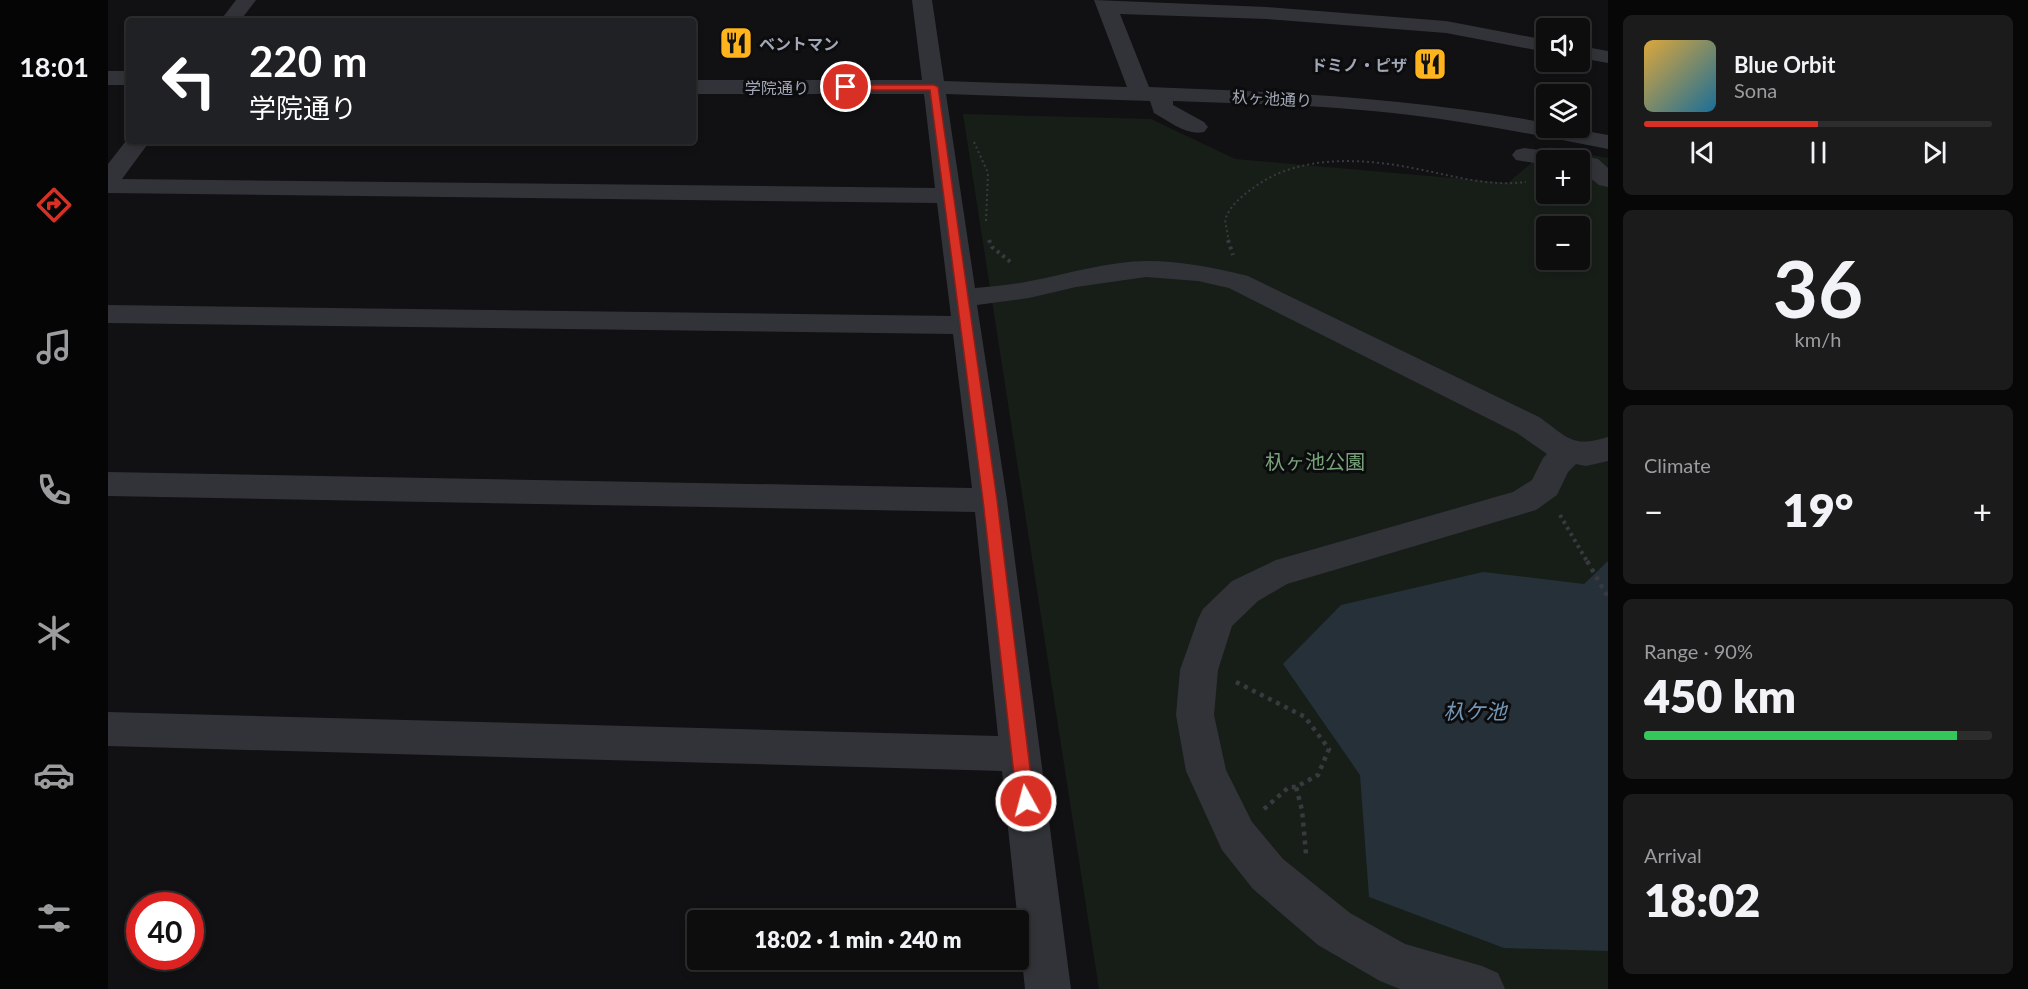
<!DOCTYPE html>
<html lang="en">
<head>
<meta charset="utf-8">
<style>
  :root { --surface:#0d0d0e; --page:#1b1b1c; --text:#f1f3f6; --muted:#9a9c9e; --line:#2d2d2e; --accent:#d93025 }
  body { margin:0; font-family:Lato,"Noto Sans JP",sans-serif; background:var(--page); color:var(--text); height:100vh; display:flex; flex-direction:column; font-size:22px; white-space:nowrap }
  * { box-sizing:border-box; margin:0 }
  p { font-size:20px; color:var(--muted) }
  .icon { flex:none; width:33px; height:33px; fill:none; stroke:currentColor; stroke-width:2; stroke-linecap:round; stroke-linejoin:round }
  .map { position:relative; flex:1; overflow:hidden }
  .side { display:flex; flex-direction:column; gap:15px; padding:15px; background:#070708; width:420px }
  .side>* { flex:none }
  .hud { position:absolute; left:18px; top:18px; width:570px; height:126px; border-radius:6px; box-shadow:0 3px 9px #0003,0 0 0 2px var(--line); background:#202124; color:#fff; overflow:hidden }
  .controls { position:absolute; left:1428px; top:18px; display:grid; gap:12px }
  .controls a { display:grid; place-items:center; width:54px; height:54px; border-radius:6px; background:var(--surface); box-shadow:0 3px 9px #0003,0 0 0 2px var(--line); font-size:30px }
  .speed { position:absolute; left:18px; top:892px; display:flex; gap:12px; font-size:30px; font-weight:700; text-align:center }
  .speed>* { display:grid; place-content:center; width:78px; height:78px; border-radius:50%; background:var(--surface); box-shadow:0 3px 9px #0003,0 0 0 2px var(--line); line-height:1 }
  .speed .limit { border:9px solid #d22; background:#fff; color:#111 }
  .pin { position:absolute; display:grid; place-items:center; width:51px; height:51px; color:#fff; margin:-26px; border:3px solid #fff; border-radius:50%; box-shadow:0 2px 6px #0007 }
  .me { position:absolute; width:66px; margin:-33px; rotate:353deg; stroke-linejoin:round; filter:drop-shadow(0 0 4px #0008) }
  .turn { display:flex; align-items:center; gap:21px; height:126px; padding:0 24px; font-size:27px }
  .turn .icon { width:78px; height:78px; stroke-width:2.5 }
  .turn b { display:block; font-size:42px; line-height:51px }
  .big { font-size:45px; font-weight:800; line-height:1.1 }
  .side .widget { flex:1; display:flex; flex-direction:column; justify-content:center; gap:9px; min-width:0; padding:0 21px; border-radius:9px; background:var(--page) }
  .side .dial { align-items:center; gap:0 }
  .dial b { font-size:78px; line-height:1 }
  .song { display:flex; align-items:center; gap:18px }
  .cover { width:72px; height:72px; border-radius:9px; background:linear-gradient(135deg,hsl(40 70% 55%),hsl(200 70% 35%)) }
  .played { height:6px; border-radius:3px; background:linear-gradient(90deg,var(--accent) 50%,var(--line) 50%) }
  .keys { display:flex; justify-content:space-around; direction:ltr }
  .heat { display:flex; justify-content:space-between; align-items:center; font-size:33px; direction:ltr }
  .charge { height:9px; border-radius:4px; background:linear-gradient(90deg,#34c759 90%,var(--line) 0) }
  .trip { position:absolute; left:579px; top:910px; width:342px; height:60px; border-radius:6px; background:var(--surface); box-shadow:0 3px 9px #0003,0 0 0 2px var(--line); font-weight:800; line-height:60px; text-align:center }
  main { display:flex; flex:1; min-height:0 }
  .tabs { display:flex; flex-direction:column; width:108px; justify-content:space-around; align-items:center; background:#050506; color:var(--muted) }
  .tabs .icon { width:42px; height:42px }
  .tabs .active { color:var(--accent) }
  .tabs b { font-size:27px; color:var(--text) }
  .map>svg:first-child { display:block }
</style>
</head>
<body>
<main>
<nav class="tabs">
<b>18:01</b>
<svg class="icon active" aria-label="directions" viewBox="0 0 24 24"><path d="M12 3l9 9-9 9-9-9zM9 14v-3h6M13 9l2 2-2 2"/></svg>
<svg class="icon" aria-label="music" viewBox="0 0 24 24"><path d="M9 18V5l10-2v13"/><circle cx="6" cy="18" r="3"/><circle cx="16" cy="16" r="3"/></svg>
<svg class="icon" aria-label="phone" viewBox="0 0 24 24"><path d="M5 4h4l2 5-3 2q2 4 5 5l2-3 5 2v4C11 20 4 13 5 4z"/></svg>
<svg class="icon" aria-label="climate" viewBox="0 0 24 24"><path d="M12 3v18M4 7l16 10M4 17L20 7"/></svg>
<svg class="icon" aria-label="car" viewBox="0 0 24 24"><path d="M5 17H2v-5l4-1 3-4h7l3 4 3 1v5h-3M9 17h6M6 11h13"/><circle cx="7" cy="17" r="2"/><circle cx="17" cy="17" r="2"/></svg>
<svg class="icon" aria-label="filters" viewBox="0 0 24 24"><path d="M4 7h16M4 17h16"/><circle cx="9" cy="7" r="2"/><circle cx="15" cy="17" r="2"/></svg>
</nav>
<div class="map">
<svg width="1500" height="989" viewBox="0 0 1500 989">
  <rect width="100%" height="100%" fill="#111113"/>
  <path fill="#171e18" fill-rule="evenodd" d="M855 114 1043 119 1127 159 1400 183 1442 147 1500 158V989H991ZM1438 160H1472V194H1438ZM1438 226H1472V260H1438Z"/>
  <path fill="#263038" d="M1500 561V951L1396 948 1261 897 1252 775 1175 664 1233 605 1375 572 1476 584Z"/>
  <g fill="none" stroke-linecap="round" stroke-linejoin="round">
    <g stroke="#383a40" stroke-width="2" stroke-dasharray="2 3" stroke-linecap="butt">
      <path d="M866 142 880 173 878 221"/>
      <path d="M1121 242 1117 220C1122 205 1135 195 1148 186 1191 155 1254 158 1304 168 1343 175 1378 187 1418 182"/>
    </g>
    <g stroke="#383a40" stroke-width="4" stroke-dasharray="3 4" stroke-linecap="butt">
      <path d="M881 240 884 247 905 264"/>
      <path d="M1120 240 1125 255"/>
      <path d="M1452 515 1480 563"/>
    </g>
    <g stroke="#383a40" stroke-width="4.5" stroke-dasharray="4 5" stroke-linecap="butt">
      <path d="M1479 561 1500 597"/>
      <path d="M1128 682 1197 717 1221 749 1210 775 1188 787 1194 810 1198 854"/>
      <path d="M1156 809 1181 787H1188"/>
    </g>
    <g fill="#323338" fill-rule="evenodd">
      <path d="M128 0H148L132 21H112Z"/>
      <path d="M804 0H824L836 81 1019 87 986 0 1159 7 1338 21 1438 40V52L1338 33 1159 19 1012 14 1041 87C1174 92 1307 98 1438 123V128H1461L1500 135V149C1434 136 1368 123 1302 115 1224 105 1144 104 1065 101V105L1096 122 1100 127 1096 132C1078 136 1061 121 1046 113L1042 101 838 94 867 288C885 286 904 285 922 281 960 274 1000 261 1040 261 1074 261 1107 268 1140 276L1431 417C1461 438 1463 448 1500 437V461L1478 466 1468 464 1460 472 1449 495 1428 510 1179 584 1150 601 1124 626 1110 670 1106 715 1118 770 1144 822 1175 859 1242 913 1297 944 1374 966 1390 973 1397 989H1292L1272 981 1210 945 1145 889 1114 850 1078 771 1068 715 1072 670 1090 619 1095 609 1124 581 1168 560 1405 492 1424 480 1435 458 1439 454 1409 433 1121 288 1090 281 1038 277 968 287 921 298 869 305 899 500 963 989H917L894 771 0 746V712L890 736 867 512 0 496V472L864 488 845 334 0 323V305L843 316 829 203 0 193V164L21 137V141H42L14 179 827 188 816 94H585V80H814Z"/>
      <path d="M1472 46 1500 51V63L1472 58Z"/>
      <rect x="0" y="71" width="21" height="14"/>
      <path d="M1416 148 1456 153 1466 157H1481L1490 159 1500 168V187L1491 185 1472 170V160H1438V165L1408 160 1404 155 1408 150Z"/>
    </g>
  </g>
  <path fill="#d93025" stroke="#8d1f18" stroke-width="1.5" d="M735 85H826L830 87 889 500 926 801 924 807 918 809 912 807 909 801 875 500 822 90H738L734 87Z"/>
  <defs>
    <g id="restaurant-square" transform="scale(1.725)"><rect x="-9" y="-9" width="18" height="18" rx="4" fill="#ffb31d" stroke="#0c0c0e"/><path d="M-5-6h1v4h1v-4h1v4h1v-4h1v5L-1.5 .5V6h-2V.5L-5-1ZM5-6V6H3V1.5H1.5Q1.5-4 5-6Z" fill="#111"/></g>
  </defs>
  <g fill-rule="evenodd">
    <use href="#restaurant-square" x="628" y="43"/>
    <use href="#restaurant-square" x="1322" y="64"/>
  </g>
  <g text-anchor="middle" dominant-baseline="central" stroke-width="6" stroke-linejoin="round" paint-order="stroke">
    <g font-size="16" font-weight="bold" fill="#a1a7b5" stroke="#0c0c0e" text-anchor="start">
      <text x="651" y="43">ベントマン</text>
      <text x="1299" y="64" text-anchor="end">ドミノ・ピザ</text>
    </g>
    <g font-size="16" fill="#a1a7b5" stroke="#0c0c0e">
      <text x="669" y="87">学院通り</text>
      <text transform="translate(1164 98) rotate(3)">杁ヶ池通り</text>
    </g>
    <g font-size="20" fill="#76a378" stroke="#0c0c0e">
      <text x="1207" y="461">杁ヶ池公園</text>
    </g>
    <g font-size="21" font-style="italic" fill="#7496b5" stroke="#0c0c0e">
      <text x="1367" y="710">杁ケ池</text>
    </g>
  </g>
</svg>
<div class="controls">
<a><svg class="icon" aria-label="sound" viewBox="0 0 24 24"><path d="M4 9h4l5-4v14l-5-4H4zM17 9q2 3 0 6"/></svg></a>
<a><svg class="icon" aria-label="layers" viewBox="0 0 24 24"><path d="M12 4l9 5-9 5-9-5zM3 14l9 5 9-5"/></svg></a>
<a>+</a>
<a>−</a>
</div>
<div class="speed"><div class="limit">40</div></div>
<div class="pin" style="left:738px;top:87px;background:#d93025"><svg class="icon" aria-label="arrive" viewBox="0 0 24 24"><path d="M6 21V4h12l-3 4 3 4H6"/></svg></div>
<svg class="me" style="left:918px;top:801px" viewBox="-20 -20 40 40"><circle r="17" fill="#d93025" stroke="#fff" stroke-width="3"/><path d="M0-11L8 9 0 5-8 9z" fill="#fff"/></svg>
<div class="trip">18:02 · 1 min · 240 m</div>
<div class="hud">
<div class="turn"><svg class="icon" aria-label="left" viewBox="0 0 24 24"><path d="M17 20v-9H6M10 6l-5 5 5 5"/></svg><div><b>220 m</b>学院通り</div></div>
</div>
</div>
<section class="side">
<div class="widget">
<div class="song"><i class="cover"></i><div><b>Blue Orbit</b><p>Sona</p></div></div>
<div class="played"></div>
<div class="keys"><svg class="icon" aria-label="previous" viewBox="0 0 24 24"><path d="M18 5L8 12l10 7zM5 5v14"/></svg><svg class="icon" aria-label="pause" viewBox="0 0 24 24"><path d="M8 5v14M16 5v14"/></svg><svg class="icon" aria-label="next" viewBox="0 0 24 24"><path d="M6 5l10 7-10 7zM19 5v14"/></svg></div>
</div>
<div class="widget dial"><b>36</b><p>km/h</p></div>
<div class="widget"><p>Climate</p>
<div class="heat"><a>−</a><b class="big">19°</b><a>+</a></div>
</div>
<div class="widget"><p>Range · 90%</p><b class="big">450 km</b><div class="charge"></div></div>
<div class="widget"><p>Arrival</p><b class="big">18:02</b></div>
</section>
</main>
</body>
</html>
